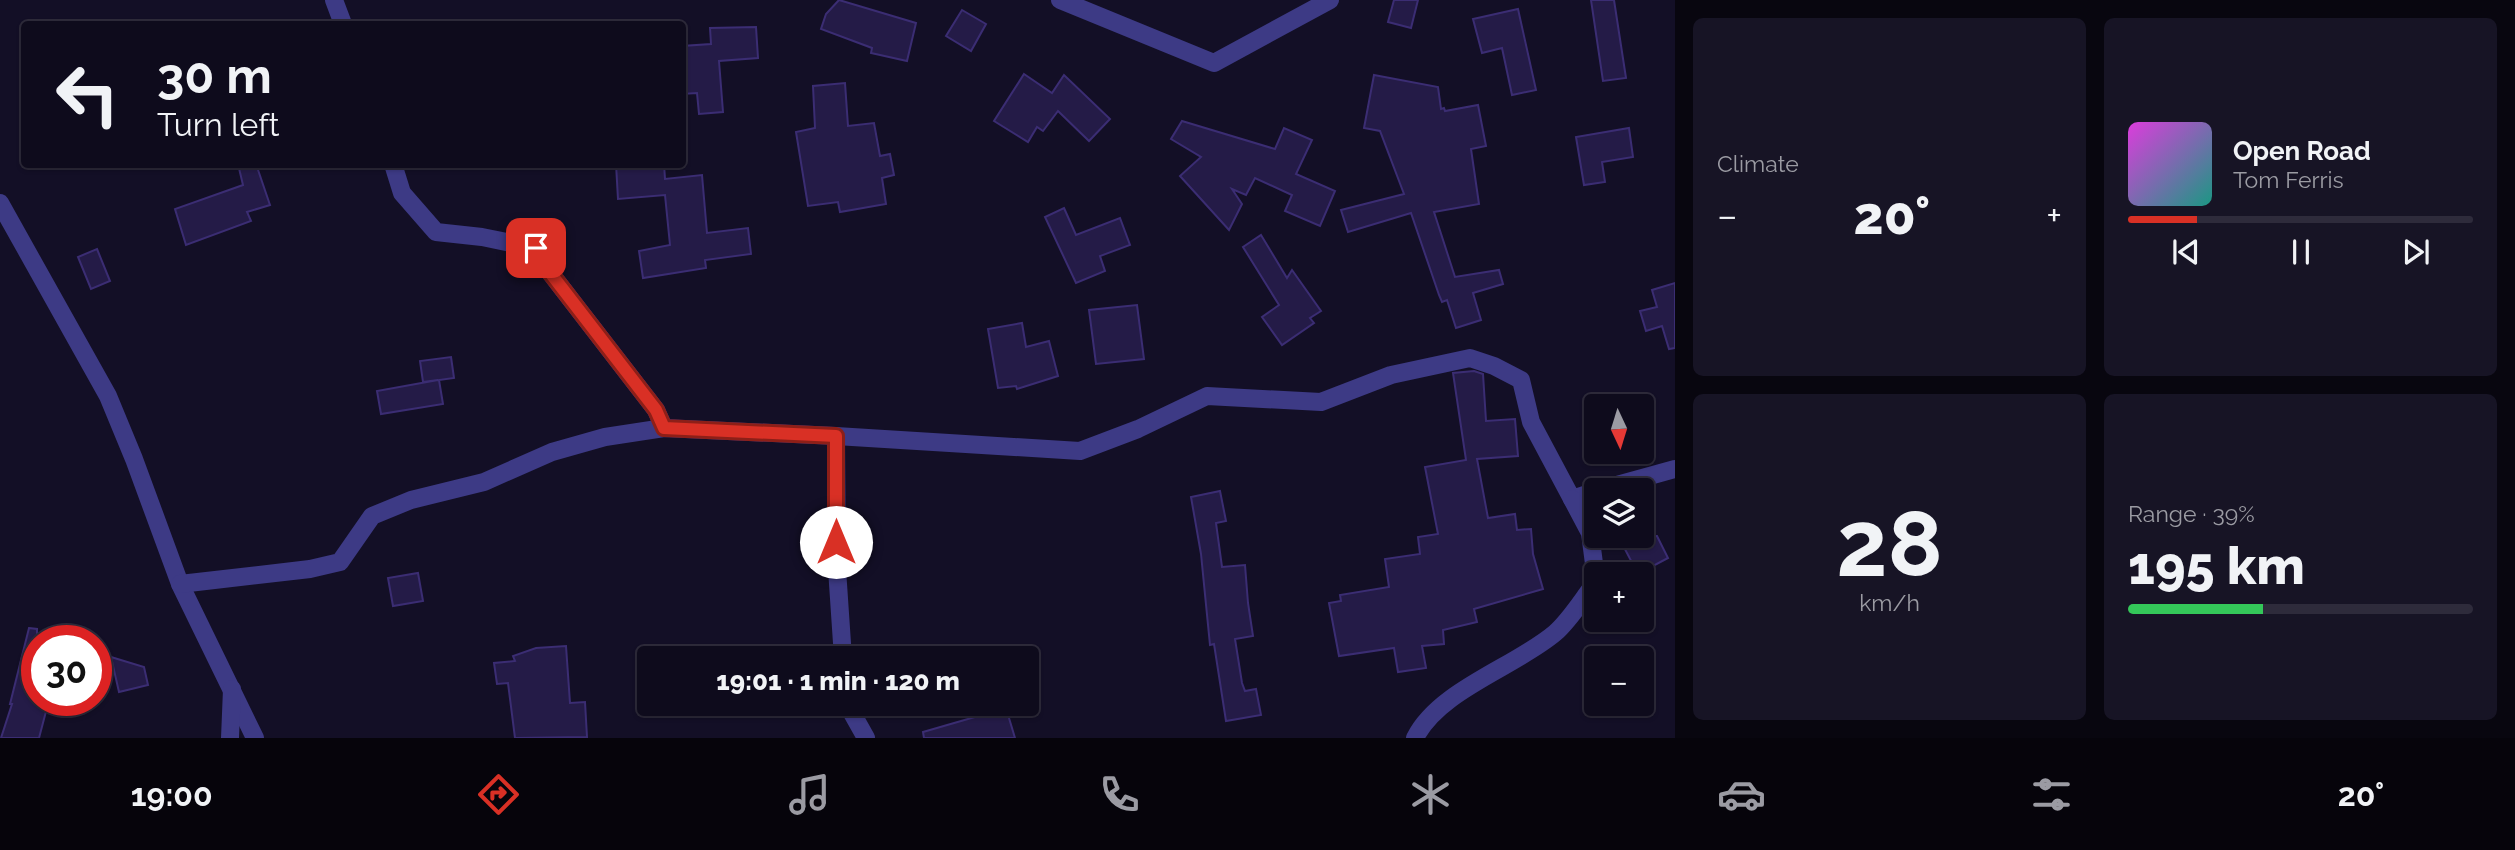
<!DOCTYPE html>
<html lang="en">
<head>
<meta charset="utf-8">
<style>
  :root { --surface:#0e0b1c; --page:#171425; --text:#f1f3f6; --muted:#9b9ba3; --line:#2e2b3b; --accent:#d93025 }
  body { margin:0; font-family:Raleway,sans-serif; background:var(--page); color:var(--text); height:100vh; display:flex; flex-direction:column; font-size:26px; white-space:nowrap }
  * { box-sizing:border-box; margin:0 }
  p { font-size:23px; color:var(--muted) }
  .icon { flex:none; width:38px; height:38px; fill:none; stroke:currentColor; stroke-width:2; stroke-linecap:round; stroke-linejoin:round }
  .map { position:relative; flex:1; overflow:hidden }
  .details { display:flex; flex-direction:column; gap:18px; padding:18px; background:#08060f; width:840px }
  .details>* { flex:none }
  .top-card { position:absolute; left:21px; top:21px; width:665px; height:147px; border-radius:7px; box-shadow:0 2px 5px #0004,0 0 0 2px var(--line); background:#0e0b1c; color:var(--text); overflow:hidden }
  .needle { width:46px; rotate:176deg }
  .tools { position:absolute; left:1584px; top:394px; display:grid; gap:14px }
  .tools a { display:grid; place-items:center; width:70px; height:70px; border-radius:7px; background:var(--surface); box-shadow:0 2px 5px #0004,0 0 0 2px var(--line); font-size:35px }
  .speed { position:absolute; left:21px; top:625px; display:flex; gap:14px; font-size:35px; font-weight:700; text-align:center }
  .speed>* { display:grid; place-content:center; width:91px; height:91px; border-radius:50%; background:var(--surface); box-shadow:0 2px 5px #0004,0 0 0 2px var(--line); line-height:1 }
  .speed .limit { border:10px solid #d22; background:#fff; color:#111 }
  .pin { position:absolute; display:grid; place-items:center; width:60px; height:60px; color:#fff; margin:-30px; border-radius:14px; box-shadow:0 4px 10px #0006 }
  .me { position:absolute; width:77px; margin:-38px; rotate:0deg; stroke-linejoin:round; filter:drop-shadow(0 0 5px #0008) }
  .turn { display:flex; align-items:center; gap:24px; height:147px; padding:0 21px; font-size:32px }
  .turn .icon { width:91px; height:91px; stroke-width:2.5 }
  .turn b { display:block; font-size:49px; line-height:60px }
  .big { font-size:52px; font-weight:800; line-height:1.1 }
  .details .card { flex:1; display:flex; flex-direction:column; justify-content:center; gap:10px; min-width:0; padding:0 24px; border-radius:10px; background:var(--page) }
  .details .dial { align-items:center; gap:0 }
  .dial b { font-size:91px; line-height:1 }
  .song { display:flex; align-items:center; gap:21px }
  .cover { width:84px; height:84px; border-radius:10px; background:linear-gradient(135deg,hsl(300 70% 55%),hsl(170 70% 35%)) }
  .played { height:7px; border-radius:4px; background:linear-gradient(90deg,var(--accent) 20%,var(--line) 20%) }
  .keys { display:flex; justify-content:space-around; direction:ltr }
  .heat { display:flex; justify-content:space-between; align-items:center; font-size:38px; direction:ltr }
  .charge { height:10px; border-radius:5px; background:linear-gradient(90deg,#34c759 39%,var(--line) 0) }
  .details .tiles { flex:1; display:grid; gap:18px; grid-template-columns:repeat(2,1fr) }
  .trip { position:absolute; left:637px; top:646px; width:402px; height:70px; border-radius:7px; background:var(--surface); box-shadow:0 2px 5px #0004,0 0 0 2px var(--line); font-weight:800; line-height:70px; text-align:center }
  .menu { display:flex; height:112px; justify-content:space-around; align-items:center; background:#06040b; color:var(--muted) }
  .menu .icon { width:49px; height:49px }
  .menu .selected { color:var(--accent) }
  .menu b { font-size:32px; color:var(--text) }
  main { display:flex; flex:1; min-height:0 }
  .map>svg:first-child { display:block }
</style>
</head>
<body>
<main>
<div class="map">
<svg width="1675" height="738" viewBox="0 0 1675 738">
  <rect width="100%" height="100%" fill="#130f26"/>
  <g fill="#241b47" stroke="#3b2d73" stroke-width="2">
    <path d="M839 0 916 23 907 61 871 53 872 48 821 29 826 14Z"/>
    <path d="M1394 0H1418L1411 28 1388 22Z"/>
    <path d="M1591 0H1614L1626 78 1603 81Z"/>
    <path d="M1518 9 1536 90 1512 95 1502 48 1482 53 1473 19Z"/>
    <path d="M962 10 986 24 971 51 946 36Z"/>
    <path d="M756 27 758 58 719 61 723 112 699 114 697 93 682 94V46L711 44 710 28Z"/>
    <path d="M1024 74 1052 93 1064 75 1110 119 1089 141 1058 111 1043 131 1037 127 1028 142 994 121Z"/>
    <path d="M1374 75 1438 87 1441 109 1444 108 1445 111 1478 105 1486 146 1471 149 1479 204 1434 212 1455 277 1499 270 1503 284 1473 293 1481 320 1456 328 1447 300 1442 302 1439 295 1411 213 1348 232 1341 210 1404 194 1380 131 1364 128Z"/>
    <path d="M845 83 848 126 874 123 880 156 890 154 894 175 882 178 886 204 840 212 838 202 808 206 796 132 815 128 813 86Z"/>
    <path d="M1182 121 1275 149 1284 128 1312 140 1296 174 1335 191 1320 226 1285 211 1292 195 1255 178 1246 195 1232 189 1242 204 1229 230 1180 176 1201 157 1171 139Z"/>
    <path d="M1629 128 1633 157 1602 162 1605 182 1584 185 1576 137Z"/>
    <path d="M238 164H256L270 205 247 212 251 221 186 245 175 209 243 185Z"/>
    <path d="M616 164H664L665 179 702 175 707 233 748 228 751 254 705 260 706 268 643 278 639 251 670 245 665 195 618 199Z"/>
    <path d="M1064 208 1076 235 1120 218 1130 245 1100 256 1105 271 1076 283 1045 217Z"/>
    <path d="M1261 235 1287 278 1292 270 1321 311 1310 318 1314 323 1282 345 1262 317 1279 305 1243 247Z"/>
    <path d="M97 249 110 281 91 289 78 257Z"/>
    <path d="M1675 283V348L1669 349 1662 326 1646 331 1640 311 1657 307 1652 290Z"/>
    <path d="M1137 305 1144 359 1096 364 1089 310Z"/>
    <path d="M1022 323 1026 347 1049 341 1058 376 1017 389 1016 386 998 388 988 329Z"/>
    <path d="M451 357 454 378 439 380 443 404 381 414 377 391 438 380 423 382 420 361Z"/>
    <path d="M1474 371 1483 374 1486 421 1515 419 1518 456 1477 459 1488 518 1515 514 1517 530 1531 529 1533 554 1543 589 1474 609 1477 622 1443 630 1444 644 1422 646 1426 668 1398 672 1394 648 1339 656 1329 603 1341 601 1340 595 1389 587 1385 559 1420 554 1418 537 1438 534 1425 467 1466 460 1453 373Z"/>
    <path d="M1220 491 1226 521 1216 523 1222 567 1245 565 1248 603 1253 636 1235 639 1242 683 1245 691 1256 689 1261 715 1226 721 1214 644 1210 645 1201 554 1191 497Z"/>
    <path d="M1618 536H1657L1668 558 1638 574Z"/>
    <path d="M418 573 423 601 393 606 388 578Z"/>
    <path d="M29 628 37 629V700H49L39 738H1L12 704H10Z"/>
    <path d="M566 646 570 703 585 702 587 737 515 738 508 683 497 684 494 663 515 661 513 656 536 648Z"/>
    <path d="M111 657 144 667 148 685 119 692Z"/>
    <path d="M1006 708 1015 738H924L923 732Z"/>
  </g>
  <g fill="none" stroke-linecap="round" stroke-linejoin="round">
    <g stroke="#3d3a85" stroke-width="18">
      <path d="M334 0 343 24"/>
      <path d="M1060 0 1214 63 1330 0"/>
      <path d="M393 164 402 193 436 232 482 237 536 248 545 266 656 410 664 428"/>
      <path d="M0 203 108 396 134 459 180 584 255 738"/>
      <path d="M836 436 1080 451 1138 429 1207 396 1321 402 1391 375 1470 358 1494 366 1521 380 1531 422 1572 499 1596 491"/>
      <path d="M1599 490 1675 469"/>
      <path d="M1572 499 1590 533 1596 579"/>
      <path d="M180 584 310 569 340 562 372 516 411 500 484 482 552 452 605 437 664 428 836 436 837 569 843 658"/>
      <path d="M847 704 866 738"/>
      <path d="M230 738 232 689"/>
      <path d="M1415 738C1439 690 1515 667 1555 633 1571 619 1583 598 1596 582"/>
    </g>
  </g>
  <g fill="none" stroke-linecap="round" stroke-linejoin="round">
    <g stroke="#8d1f18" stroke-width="18">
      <path id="route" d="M536 248 545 266 656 410 664 428 836 436V542"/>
    </g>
    <use href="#route" stroke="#d93025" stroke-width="12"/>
  </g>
</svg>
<div class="tools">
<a><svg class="needle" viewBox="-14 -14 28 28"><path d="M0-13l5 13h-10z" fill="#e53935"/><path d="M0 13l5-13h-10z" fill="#9b9ba3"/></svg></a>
<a><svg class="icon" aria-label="layers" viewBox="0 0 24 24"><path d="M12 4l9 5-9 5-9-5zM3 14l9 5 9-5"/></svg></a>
<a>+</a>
<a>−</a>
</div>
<div class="speed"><div class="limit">30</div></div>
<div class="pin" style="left:536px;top:248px;background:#d93025"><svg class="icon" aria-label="arrive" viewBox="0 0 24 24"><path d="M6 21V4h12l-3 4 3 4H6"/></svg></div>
<svg class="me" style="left:836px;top:542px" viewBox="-20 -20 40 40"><circle r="19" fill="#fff"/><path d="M0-13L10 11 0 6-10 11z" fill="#d93025"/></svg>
<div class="trip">19:01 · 1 min · 120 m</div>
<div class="top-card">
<div class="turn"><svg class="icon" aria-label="left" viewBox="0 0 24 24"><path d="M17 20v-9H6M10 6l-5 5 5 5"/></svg><div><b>30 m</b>Turn left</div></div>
</div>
</div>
<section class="details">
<div class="tiles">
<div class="card"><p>Climate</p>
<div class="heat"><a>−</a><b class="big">20°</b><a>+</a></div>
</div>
<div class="card">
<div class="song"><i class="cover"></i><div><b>Open Road</b><p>Tom Ferris</p></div></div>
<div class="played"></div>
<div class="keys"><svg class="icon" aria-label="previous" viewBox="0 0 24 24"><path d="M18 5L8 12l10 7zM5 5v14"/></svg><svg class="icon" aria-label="pause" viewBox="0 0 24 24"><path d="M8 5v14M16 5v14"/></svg><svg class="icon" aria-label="next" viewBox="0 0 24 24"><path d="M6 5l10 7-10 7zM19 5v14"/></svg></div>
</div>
<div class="card dial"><b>28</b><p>km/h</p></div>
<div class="card"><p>Range · 39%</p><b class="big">195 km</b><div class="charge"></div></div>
</div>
</section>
</main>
<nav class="menu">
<b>19:00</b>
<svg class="icon selected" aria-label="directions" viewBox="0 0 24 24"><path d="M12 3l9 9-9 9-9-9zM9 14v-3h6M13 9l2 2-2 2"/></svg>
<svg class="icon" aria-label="music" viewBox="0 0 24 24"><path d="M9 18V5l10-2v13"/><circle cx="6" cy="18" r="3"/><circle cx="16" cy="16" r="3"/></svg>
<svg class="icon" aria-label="phone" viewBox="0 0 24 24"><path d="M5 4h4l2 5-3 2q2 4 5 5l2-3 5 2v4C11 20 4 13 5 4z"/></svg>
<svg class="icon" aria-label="climate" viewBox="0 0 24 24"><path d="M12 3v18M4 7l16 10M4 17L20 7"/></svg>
<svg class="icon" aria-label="car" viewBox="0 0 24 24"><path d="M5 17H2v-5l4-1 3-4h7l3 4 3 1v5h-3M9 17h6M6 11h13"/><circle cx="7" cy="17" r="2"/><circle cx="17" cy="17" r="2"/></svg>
<svg class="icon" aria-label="filters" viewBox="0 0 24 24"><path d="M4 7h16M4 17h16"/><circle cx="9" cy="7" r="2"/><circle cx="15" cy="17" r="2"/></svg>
<b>20°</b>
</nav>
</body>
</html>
